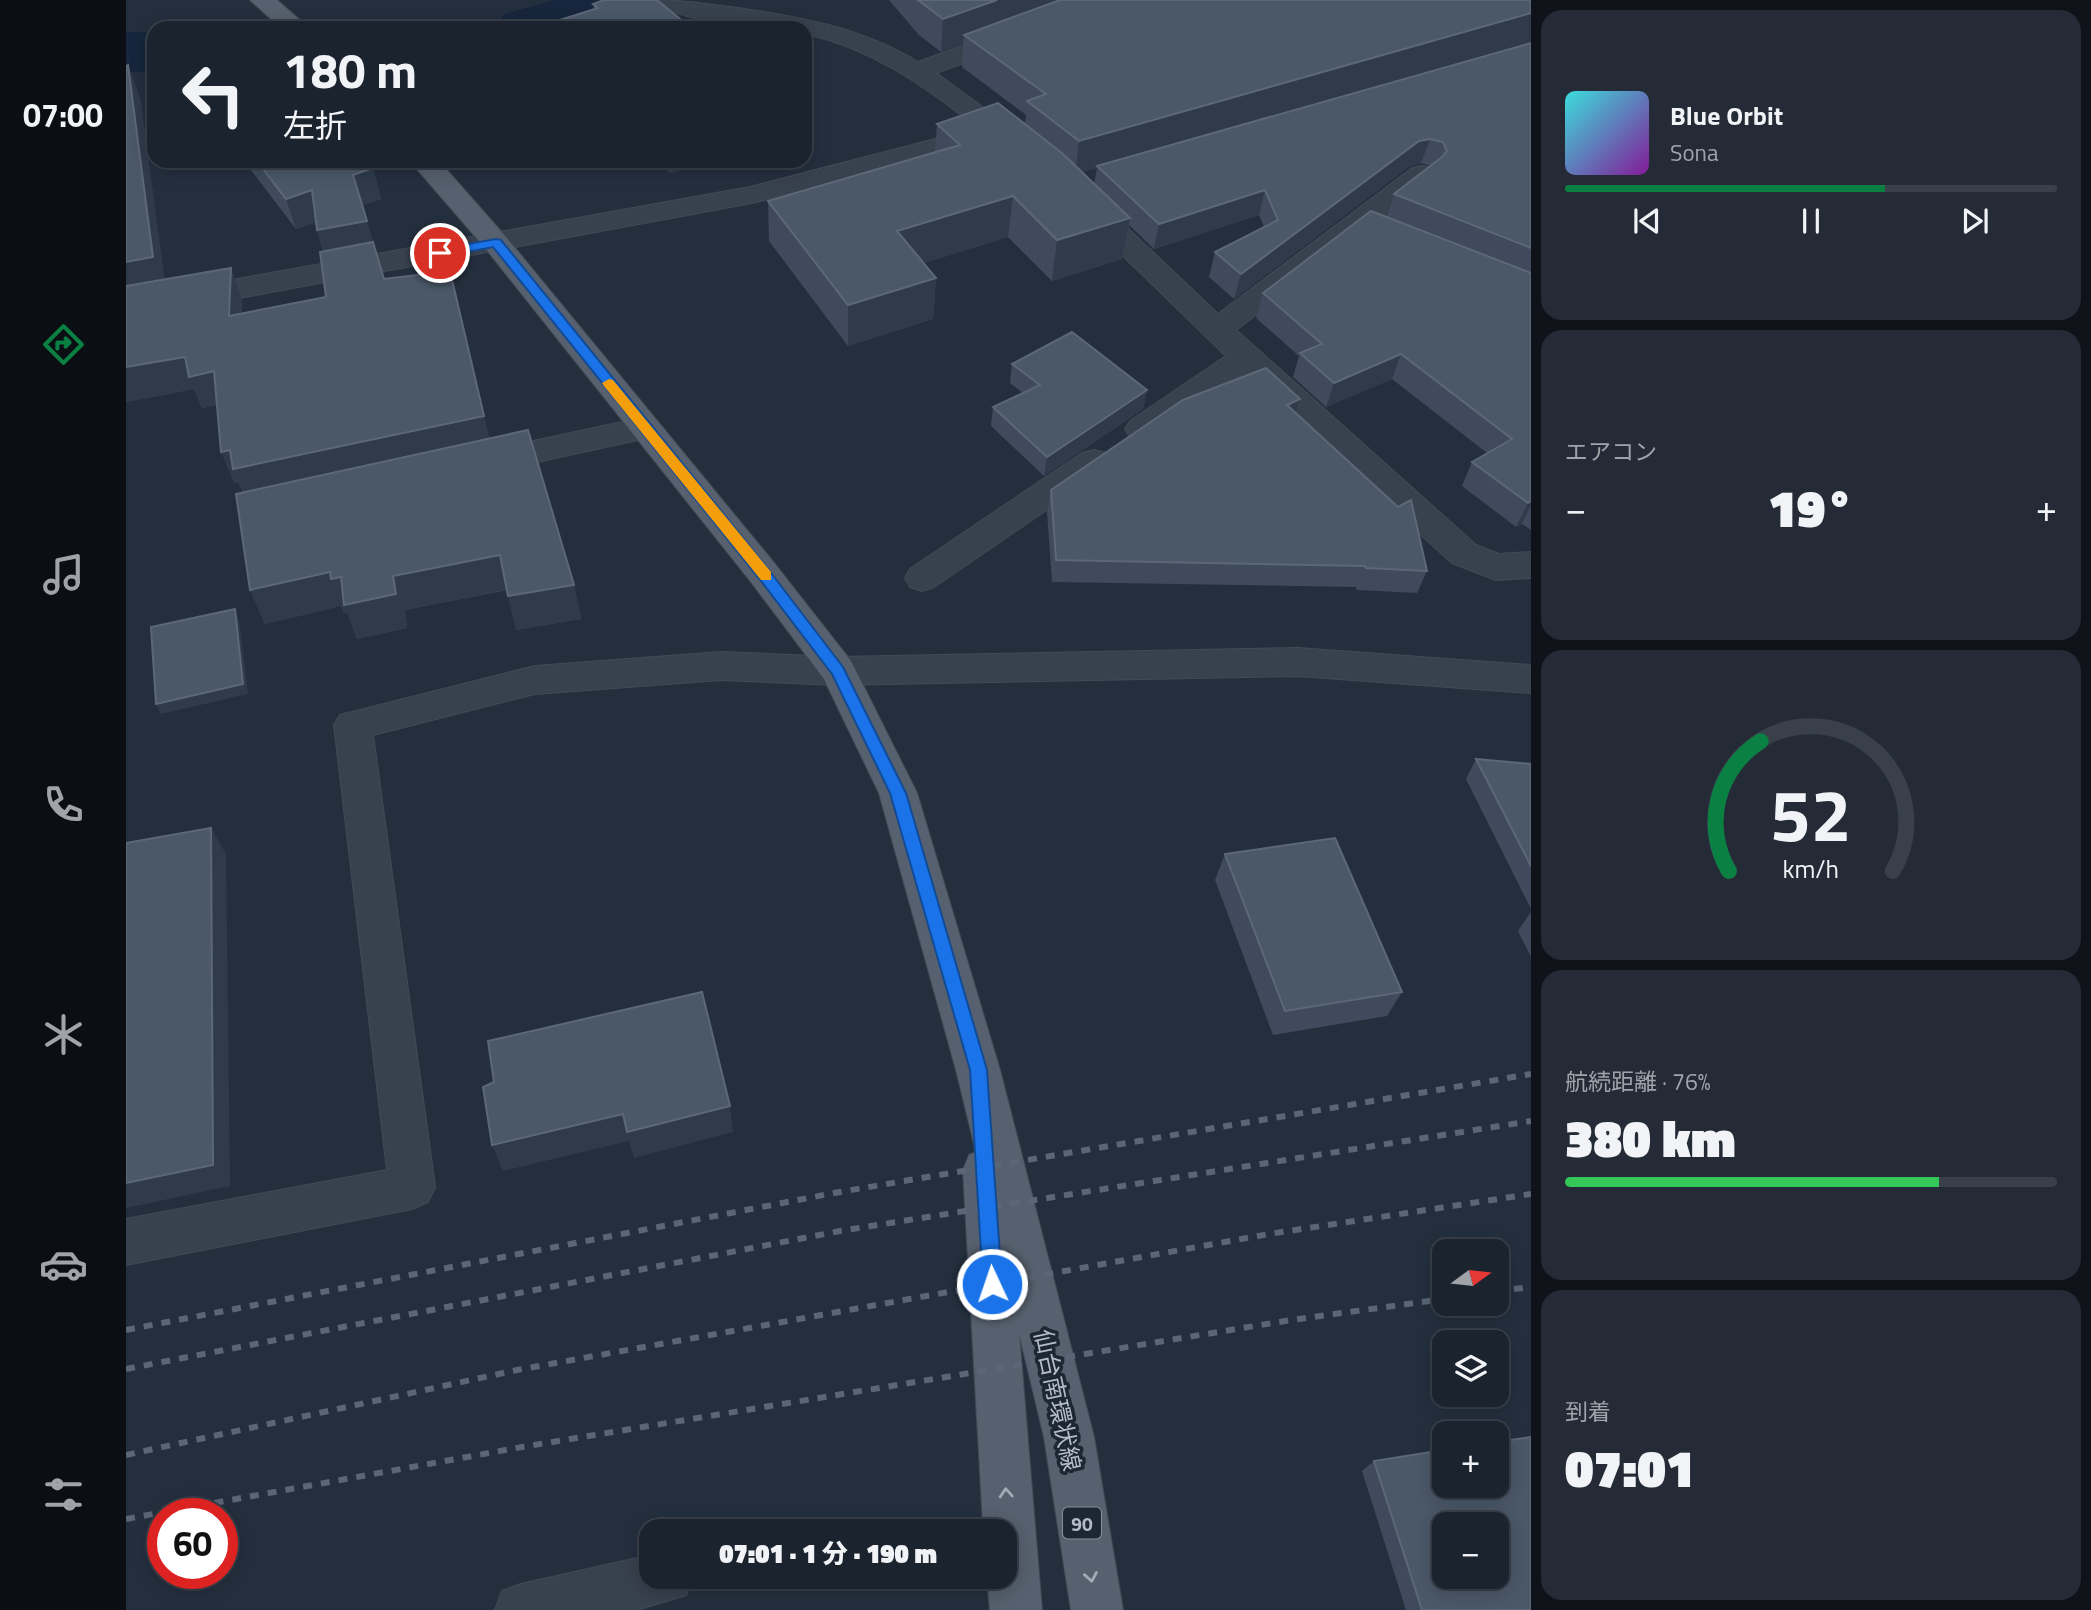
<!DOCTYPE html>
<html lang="ja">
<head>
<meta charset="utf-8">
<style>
  :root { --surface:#1b232e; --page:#242b36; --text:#f1f3f6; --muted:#a0a4aa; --line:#39404a; --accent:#0b8043 }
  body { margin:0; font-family:"Titillium Web","Noto Sans JP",sans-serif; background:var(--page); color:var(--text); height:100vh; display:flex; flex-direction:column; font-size:26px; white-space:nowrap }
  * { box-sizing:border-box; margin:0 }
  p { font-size:23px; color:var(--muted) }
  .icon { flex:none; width:38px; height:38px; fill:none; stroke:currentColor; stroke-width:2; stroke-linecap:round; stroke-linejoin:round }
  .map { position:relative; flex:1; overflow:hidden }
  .side { display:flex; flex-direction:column; gap:10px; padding:10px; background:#0f1319; width:560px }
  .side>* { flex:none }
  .guide { position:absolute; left:21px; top:21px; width:665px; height:147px; border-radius:21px; box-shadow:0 4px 18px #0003,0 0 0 2px var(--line); background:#1b232e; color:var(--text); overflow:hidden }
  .needle { width:46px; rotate:75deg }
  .tools { position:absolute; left:1306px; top:1239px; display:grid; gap:14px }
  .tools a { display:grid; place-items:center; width:77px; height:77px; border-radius:14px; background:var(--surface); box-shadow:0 4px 18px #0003,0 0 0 2px var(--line); font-size:35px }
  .speed { position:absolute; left:21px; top:1498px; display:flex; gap:14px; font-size:35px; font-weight:700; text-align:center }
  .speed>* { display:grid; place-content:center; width:91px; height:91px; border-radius:50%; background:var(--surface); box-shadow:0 4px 18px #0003,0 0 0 2px var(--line); line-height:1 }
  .speed .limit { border:10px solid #d22; background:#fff; color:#111 }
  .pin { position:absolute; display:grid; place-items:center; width:60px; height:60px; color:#fff; margin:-30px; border:4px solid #fff; border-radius:50%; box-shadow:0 2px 7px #0007 }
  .me { position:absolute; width:77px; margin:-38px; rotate:357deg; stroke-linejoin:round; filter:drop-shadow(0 0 5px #0008) }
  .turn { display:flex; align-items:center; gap:24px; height:147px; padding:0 21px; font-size:32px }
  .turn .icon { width:91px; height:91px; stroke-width:2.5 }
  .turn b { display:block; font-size:49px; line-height:60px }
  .big { font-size:52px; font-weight:800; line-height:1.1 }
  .side .tile { flex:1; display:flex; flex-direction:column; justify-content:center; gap:10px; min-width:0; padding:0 24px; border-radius:21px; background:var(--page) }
  .side .dial { align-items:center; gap:0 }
  .dial svg { height:182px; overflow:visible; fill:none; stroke:var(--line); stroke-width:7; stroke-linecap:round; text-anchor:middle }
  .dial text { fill:var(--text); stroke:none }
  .song { display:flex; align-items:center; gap:21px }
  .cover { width:84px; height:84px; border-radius:10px; background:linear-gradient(135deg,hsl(180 70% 55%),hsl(290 70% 35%)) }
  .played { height:7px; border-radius:4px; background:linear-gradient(90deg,var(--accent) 65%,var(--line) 65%) }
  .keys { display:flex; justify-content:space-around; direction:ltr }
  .heat { display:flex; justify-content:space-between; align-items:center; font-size:38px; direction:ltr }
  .charge { height:10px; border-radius:5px; background:linear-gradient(90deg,#34c759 76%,var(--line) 0) }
  .trip { position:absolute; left:513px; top:1519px; width:378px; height:70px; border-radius:21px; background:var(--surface); box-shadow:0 4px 18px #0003,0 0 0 2px var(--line); font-weight:800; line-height:70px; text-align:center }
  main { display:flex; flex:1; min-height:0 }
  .menu { display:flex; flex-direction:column; width:126px; justify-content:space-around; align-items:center; background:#0b0e12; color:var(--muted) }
  .menu .icon { width:49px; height:49px }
  .menu .active { color:var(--accent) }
  .menu b { font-size:32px; color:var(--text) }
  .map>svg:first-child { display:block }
</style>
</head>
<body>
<main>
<nav class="menu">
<b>07:00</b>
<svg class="icon active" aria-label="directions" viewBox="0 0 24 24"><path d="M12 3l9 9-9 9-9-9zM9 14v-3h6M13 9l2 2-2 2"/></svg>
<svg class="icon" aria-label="music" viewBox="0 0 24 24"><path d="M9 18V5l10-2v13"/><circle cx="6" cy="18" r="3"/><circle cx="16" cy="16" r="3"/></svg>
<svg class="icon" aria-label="phone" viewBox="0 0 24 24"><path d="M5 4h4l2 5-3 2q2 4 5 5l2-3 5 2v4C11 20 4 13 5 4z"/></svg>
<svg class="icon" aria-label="climate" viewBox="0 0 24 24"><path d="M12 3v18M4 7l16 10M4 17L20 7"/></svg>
<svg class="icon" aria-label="car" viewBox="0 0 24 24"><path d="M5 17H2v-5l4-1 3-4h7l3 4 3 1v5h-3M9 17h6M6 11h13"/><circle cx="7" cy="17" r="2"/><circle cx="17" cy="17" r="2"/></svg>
<svg class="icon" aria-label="filters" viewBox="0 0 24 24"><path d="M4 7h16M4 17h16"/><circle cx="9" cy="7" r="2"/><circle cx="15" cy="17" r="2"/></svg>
</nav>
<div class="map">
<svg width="1405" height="1610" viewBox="0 0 1405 1610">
  <rect width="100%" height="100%" fill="#242f3e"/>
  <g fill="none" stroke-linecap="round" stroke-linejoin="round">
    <g fill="#17263c" fill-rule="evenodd">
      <path d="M428 0H533L524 14 474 28H368L378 14Z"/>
      <rect x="0" y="32" width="28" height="40"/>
    </g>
    <g stroke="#414a57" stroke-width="2">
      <g id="minor">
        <path d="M530 0C555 0 579 4 604 7 671 16 734 27 792 62L964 0H999L996 5 810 73 899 138 903 144 899 150C884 153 878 149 867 140L626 203 0 319V299L624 187 852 128C800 87 744 47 679 34V28C649 28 546 24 530 0Z"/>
        <path d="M1296 166 1306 168 1310 174 1306 180 1110 330 1350 545 1373 554 1405 552V578L1370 580 1326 563 1118 373 1026 437 1015 440 1004 437 999 429 1004 421 1100 356 952 212 948 206 952 200 962 198 972 200 1092 314 1286 168Z"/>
        <path d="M519 417 530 420 535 428 530 436 357 474 345 471 341 463 345 455 357 452Z"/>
        <path d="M968 450 980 453 984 461 980 469 808 587 796 591 784 587 779 578 784 569 956 453Z"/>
        <path d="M1172 648 1405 665V693L1172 676 712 685 595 680 409 694 247 735 309 1187 302 1202 286 1209 0 1265V1219L261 1170 208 725 214 715 409 666 595 652 712 657Z"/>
        <path d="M525 1555V1577H568L560 1595 511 1610H369L376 1591 395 1584Z"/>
      </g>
    </g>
    <g stroke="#414a57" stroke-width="2">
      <g id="major">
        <path d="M124 0H151L183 28H155Z"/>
        <path d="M284 161H313L380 237 649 564 725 661 791 793 874 1070 968 1437 997 1610H945L918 1437 893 1333 916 1610H864L861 1577H878V1531H857V1525L837 1170 843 1155 850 1152 830 1070 753 793 698 679 625 582 360 249Z"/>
      </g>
    </g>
    <use href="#minor" fill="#38414e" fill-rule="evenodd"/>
    <use href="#major" fill="#56606e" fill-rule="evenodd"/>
    <g stroke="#5a6575" stroke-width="6" stroke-dasharray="9 9" stroke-linecap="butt">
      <path d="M1370 1291 1405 1287"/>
      <path d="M0 1330 708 1193 1405 1074"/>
      <path d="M0 1369 714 1231 1405 1121"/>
      <path d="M0 1455 391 1370 1143 1234 1405 1194"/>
      <path d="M0 1519 396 1447 1165 1320 1318 1299"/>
    </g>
  </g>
  <g fill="#3f4b5c" fill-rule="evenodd">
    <path d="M763 0H1405V42L1202 101 1405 43V530L1396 524 1390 527 1336 486 1346 462 1361 453 1266 379 1200 407 1167 377 1173 356 1130 318 1137 293 1261 217 1268 194 1305 166 1295 163 1284 166 1108 299 1083 277 1089 252 1138 227 1133 215 1028 249 1003 225 996 259 926 281 882 237 797 263 810 278 807 319 722 346 643 241 642 201 809 152 811 124H899L900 115 836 67 837 44 815 52 793 35ZM971 168 968 184 955 172Z"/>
    <path d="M467 4 565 28H436L434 20 468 9Z"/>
    <path d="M14 97 38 280 116 300V314L200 297 197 251 191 230 190 222 170 229 118 161H241L247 168 255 199 236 205 258 279 363 439 448 585 455 619 390 630 381 590 279 610 281 628 231 639 221 612 218 613 215 606 139 624 124 590 117 492 112 482 108 483 91 405 76 408 68 389 0 402Z"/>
    <path d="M532 161H577L545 173Z"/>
    <path d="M886 364 1021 390 1017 409 918 476 865 426 867 407 897 393 884 383Z"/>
    <path d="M1170 414 1301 571 1291 593 1231 590 1230 587 926 582 921 512 925 490Z"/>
    <path d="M1350 759 1405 764V909L1340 779Z"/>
    <path d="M1099 854 1276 992 1261 1016 1147 1035 1089 880Z"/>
    <path d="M1404 913H1405V957L1392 931Z"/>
    <path d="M1248 1461 1405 1610H1280L1236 1471Z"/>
  </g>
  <g fill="#2f3b4b">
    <path d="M871 0H956L838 35 837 44 815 52 817 19Z"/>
    <path d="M1405 13V42L949 174 953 141Z"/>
    <path d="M2 65 14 97 40 289 0 297Z"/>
    <path d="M1304 139 1295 163 1284 166 1108 299 1115 274 1293 141Z"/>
    <path d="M544 161H577L545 173Z"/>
    <path d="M247 168 255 199 236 206 227 175Z"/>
    <path d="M186 190 195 220 170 229 160 199Z"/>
    <path d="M1139 190 1133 215 1028 249 1033 224Z"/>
    <path d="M887 196 882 237 770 272 771 231Z"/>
    <path d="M1004 218 996 259 926 281 931 240Z"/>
    <path d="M241 221 249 252 200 261 191 230Z"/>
    <path d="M105 268 116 300 115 348 103 316Z"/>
    <path d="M810 278 807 319 722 346V305Z"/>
    <path d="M1275 354 1266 379 1200 407 1208 383Z"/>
    <path d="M59 357 88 371 101 403 76 408 68 389 0 402V367Z"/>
    <path d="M1021 390 1017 409 918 476 921 457Z"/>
    <path d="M1174 399 1167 422 1161 405Z"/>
    <path d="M358 416 366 447 120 500 112 482 108 483 95 452Z"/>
    <path d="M1405 501V505L1396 524 1390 527 1402 503Z"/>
    <path d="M374 555 383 589 279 610 281 628 231 639 221 612 218 613 215 606 139 624 124 590 204 572 215 577 267 576Z"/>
    <path d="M448 585 455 619 390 630 382 596Z"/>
    <path d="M109 609 113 620 122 694 35 714 30 704Z"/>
    <path d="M85 828 100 854 104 1186 0 1208V1183Z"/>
    <path d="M604 1106 607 1132 508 1158 503 1141 377 1171 366 1145 497 1114Z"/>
  </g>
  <g fill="#4b5868" stroke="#5c6777" stroke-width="2" fill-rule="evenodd">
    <path d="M478 0H531L565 28H443L434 20 472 8 467 4Z"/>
    <path d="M792 0H871L817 19Z"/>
    <path d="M934 0H1405V13L953 141 901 101 920 94 838 35Z"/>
    <path d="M1405 43V248L1268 194 1316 157 1321 151 1317 142 1304 139 1293 141 1115 274 1089 252 1152 220 1139 190 1033 224 971 166Z"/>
    <path d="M2 65 27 257 0 262V66Z"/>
    <path d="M872 103 937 154 1004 218 931 240 887 196 771 231 810 278 722 305 642 201 834 145 811 124Z"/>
    <path d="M131 161H241L247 168 227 175 241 221 191 230 186 190 160 199Z"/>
    <path d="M1245 211 1405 273V501L1402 503 1346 462 1386 439 1275 354 1208 383 1174 353 1196 344 1137 293Z"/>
    <path d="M247 242 258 279 324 271 358 416 107 469 104 450 95 452 88 371 63 377 59 357 0 367V286L105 268 103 316 200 297 194 252Z"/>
    <path d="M946 332 1021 390 921 457 867 407 914 385 886 364Z"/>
    <path d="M1140 368 1174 399 1161 405 1272 507 1285 500 1301 571 1240 568 1239 566 930 560 925 490 1057 400Z"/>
    <path d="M402 430 448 585 382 596 374 555 267 576 270 594 218 605 215 577 205 579 204 572 124 590 110 494Z"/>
    <path d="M109 609 117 684 30 704 25 627Z"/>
    <path d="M1350 759 1405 764V866Z"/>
    <path d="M85 828 87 1165 0 1183V843Z"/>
    <path d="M1209 838 1276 992 1159 1011 1099 854Z"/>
    <path d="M576 992 604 1106 501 1132 497 1114 366 1145 357 1087 368 1082 362 1041Z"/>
    <path d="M1405 1437V1610H1296L1248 1461 1318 1450V1486H1370V1442ZM1318 1524H1370V1577H1318Z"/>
  </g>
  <defs><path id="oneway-chevron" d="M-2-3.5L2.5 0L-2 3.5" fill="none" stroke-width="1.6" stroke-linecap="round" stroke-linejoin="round" transform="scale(1.75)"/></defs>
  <g stroke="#a1aab7">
    <use href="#oneway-chevron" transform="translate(880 1493) rotate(-94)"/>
    <use href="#oneway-chevron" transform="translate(965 1577) rotate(80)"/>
  </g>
  <path fill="#1a73e8" stroke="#114b97" stroke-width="2" d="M370 239 375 240 642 569 717 667 780 793 861 1070 876 1284 873 1291 866 1294 859 1291 857 1284 844 1070 764 793 706 674 632 577 367 247 314 257 308 253 314 249Z"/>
  <path fill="#f59e0b" d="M483 379 487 380 645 572V580H635L478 386 476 383Z"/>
  <g text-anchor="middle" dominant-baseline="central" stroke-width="7" stroke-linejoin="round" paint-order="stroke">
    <rect fill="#1d2633" stroke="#878f9c" stroke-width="2" x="937" y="1507.5" width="38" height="31" rx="5"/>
    <g font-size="19" font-weight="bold" fill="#b4bcc9">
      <text x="956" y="1523">90</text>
    </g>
    <g font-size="24" fill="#b4bcc9" stroke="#1d2633">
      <text transform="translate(932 1400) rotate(78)">仙台南環状線</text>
    </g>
  </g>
</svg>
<div class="tools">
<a><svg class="needle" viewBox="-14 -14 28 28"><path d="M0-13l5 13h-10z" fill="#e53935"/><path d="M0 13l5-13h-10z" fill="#a0a4aa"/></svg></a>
<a><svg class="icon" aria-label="layers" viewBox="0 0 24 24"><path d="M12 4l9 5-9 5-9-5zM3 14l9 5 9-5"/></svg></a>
<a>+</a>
<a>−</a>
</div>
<div class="speed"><div class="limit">60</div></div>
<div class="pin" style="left:314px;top:253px;background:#d93025"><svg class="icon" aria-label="arrive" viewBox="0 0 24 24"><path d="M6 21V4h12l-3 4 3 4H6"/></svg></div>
<svg class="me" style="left:866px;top:1284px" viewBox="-20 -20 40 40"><circle r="17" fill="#1a73e8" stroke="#fff" stroke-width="3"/><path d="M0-11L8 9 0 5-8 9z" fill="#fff"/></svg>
<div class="trip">07:01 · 1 分 · 190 m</div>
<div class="guide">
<div class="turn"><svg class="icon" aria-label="left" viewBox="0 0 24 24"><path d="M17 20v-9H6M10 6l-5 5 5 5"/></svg><div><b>180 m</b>左折</div></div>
</div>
</div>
<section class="side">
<div class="tile">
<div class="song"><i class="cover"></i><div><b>Blue Orbit</b><p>Sona</p></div></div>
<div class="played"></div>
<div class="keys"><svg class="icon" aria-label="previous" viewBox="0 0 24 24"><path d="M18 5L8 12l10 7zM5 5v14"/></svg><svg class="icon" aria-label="pause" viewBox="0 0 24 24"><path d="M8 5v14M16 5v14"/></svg><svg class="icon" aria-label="next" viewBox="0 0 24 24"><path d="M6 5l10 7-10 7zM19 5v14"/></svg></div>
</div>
<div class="tile"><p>エアコン</p>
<div class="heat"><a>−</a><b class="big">19°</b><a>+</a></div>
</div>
<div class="tile dial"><svg viewBox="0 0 100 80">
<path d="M14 69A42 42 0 1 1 86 69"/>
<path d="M14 69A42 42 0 0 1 28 12" stroke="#0b8043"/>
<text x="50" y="56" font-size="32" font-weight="700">52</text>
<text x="50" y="72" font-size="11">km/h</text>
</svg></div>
<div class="tile"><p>航続距離 · 76%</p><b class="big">380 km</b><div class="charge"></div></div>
<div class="tile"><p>到着</p><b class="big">07:01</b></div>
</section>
</main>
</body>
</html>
